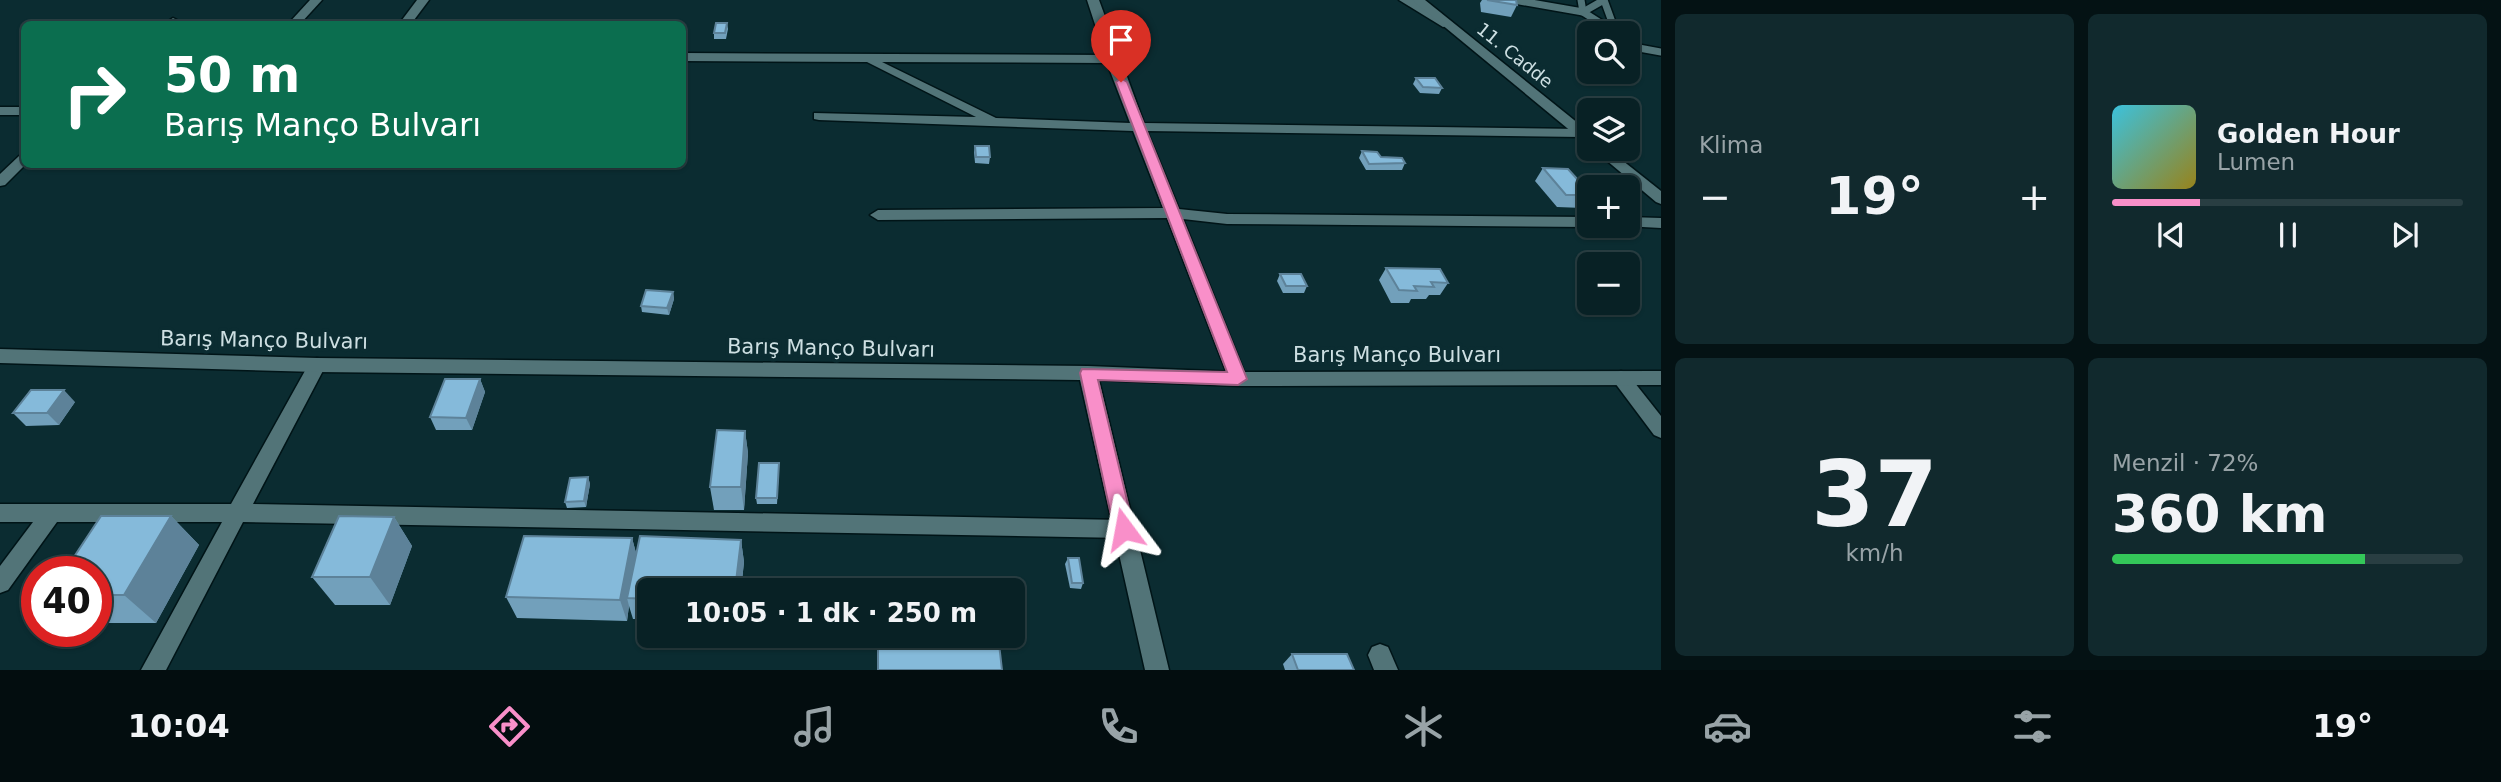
<!DOCTYPE html>
<html lang="tr">
<head>
<meta charset="utf-8">
<style>
  :root { --surface:#082125; --page:#11292d; --text:#f1f3f6; --muted:#98a3a7; --line:#293e42; --accent:#f98fc9 }
  body { margin:0; font-family:"DejaVu Sans",sans-serif; background:var(--page); color:var(--text); height:100vh; display:flex; flex-direction:column; font-size:26px; white-space:nowrap }
  * { box-sizing:border-box; margin:0 }
  p { font-size:23px; color:var(--muted) }
  .icon { flex:none; width:38px; height:38px; fill:none; stroke:currentColor; stroke-width:2; stroke-linecap:round; stroke-linejoin:round }
  .map { position:relative; flex:1; overflow:hidden }
  .drawer { display:flex; flex-direction:column; gap:14px; padding:14px; background:#041214; width:840px }
  .drawer>* { flex:none }
  .top-card { position:absolute; left:21px; top:21px; width:665px; height:147px; border-radius:10px; box-shadow:0 2px 5px #0004,0 0 0 2px var(--line); background:#0b6e4f; color:#fff; overflow:hidden }
  .controls { position:absolute; left:1577px; top:21px; display:grid; gap:14px }
  .controls a { display:grid; place-items:center; width:63px; height:63px; border-radius:10px; background:var(--surface); box-shadow:0 2px 5px #0004,0 0 0 2px var(--line); font-size:35px }
  .speed { position:absolute; left:21px; top:556px; display:flex; gap:14px; font-size:35px; font-weight:700; text-align:center }
  .speed>* { display:grid; place-content:center; width:91px; height:91px; border-radius:50%; background:var(--surface); box-shadow:0 2px 5px #0004,0 0 0 2px var(--line); line-height:1 }
  .speed .limit { border:10px solid #d22; background:#fff; color:#111 }
  .pin { position:absolute; display:grid; place-items:center; width:60px; height:60px; color:#fff; margin:-72px -30px; border-radius:50% 50% 50% 0; rotate:-45deg; box-shadow:0 0 7px #0007 }
  .pin .icon { rotate:45deg }
  .me { position:absolute; width:77px; margin:-38px; rotate:347deg; stroke-linejoin:round; filter:drop-shadow(0 0 5px #0008) }
  .turn { display:flex; align-items:center; gap:24px; height:147px; padding:0 28px; font-size:32px }
  .turn .icon { width:91px; height:91px; stroke-width:2.5 }
  .turn b { display:block; font-size:49px; line-height:60px }
  .big { font-size:52px; font-weight:800; line-height:1.1 }
  .drawer .card { flex:1; display:flex; flex-direction:column; justify-content:center; gap:10px; min-width:0; padding:0 24px; border-radius:10px; background:var(--page) }
  .drawer .dial { align-items:center; gap:0 }
  .dial b { font-size:91px; line-height:1 }
  .song { display:flex; align-items:center; gap:21px }
  .cover { width:84px; height:84px; border-radius:10px; background:linear-gradient(135deg,hsl(190 70% 55%),hsl(50 70% 35%)) }
  .played { height:7px; border-radius:4px; background:linear-gradient(90deg,var(--accent) 25%,var(--line) 25%) }
  .keys { display:flex; justify-content:space-around; direction:ltr }
  .heat { display:flex; justify-content:space-between; align-items:center; font-size:38px; direction:ltr }
  .charge { height:10px; border-radius:5px; background:linear-gradient(90deg,#34c759 72%,var(--line) 0) }
  .drawer .tiles { flex:1; display:grid; gap:14px; grid-template-columns:repeat(2,1fr) }
  .trip { position:absolute; left:637px; top:578px; width:388px; height:70px; border-radius:10px; background:var(--surface); box-shadow:0 2px 5px #0004,0 0 0 2px var(--line); font-weight:800; line-height:70px; text-align:center }
  .tab-bar { display:flex; height:112px; justify-content:space-around; align-items:center; background:#030d0f; color:var(--muted) }
  .tab-bar .icon { width:49px; height:49px }
  .tab-bar .current { color:var(--accent) }
  .tab-bar b { font-size:32px; color:var(--text) }
  main { display:flex; flex:1; min-height:0 }
  .map>svg:first-child { display:block }
</style>
</head>
<body>
<main>
<div class="map">
<svg width="1661" height="670" viewBox="0 0 1661 670">
  <rect width="100%" height="100%" fill="#0b2c31"/>
  <g fill="none" stroke-linecap="round" stroke-linejoin="round">
    <g stroke="#001417" stroke-width="10">
      <g id="service">
        <path d="M1514 0 1583 12 1581 0"/>
        <path d="M1604 0 1616 33 1583 12Z"/>
        <path d="M1628 46 1661 52"/>
      </g>
    </g>
    <g stroke="#001417" stroke-width="3">
      <g id="minor">
        <path d="M310 0H322L300 24H288Z"/>
        <path d="M417 0H429L411 24H399Z"/>
        <path d="M1087 0H1099L1144 123 1582 129 1589 133 1582 137 1147 131 1179 209 1227 214 1589 217V226H1593L1589 227 1227 224 1183 219 1247 379 1244 384H1232L1229 379 1167 218 878 220 870 215 878 210 1163 208 1133 131 819 120 814 119V113L976 117 867 62 682 61V53L1105 55ZM882 62 1107 63 1130 123 996 118Z"/>
        <path d="M1399 0H1413L1453 25 1443 27Z"/>
        <path d="M173 18 177 20V24H164Z"/>
        <rect x="0" y="107" width="24" height="8"/>
        <path d="M24 155 26 164 5 185 0 186V174L19 156Z"/>
        <path d="M1628 217 1661 218V228L1624 226H1628Z"/>
        <path d="M317 358 323 360 326 365 253 504 1124 520 1131 523 1135 529 1131 535 1124 538 243 522 166 670H141L222 522H57L8 590 0 593V566L33 522H0V504H231L311 360Z"/>
        <path d="M1621 371 1627 373 1661 416V438L1654 435 1615 383 1612 378 1615 373Z"/>
        <path d="M1380 644 1388 647 1398 670H1374L1368 655 1372 647Z"/>
      </g>
    </g>
    <g stroke="#001417" stroke-width="3">
      <g id="tertiary">
        <path d="M1412 0H1425L1589 132V143L1584 142Z"/>
        <path d="M1593 149H1608L1661 191V204L1656 202Z"/>
        <path d="M0 349 317 358 1088 366 1238 372 1661 371V385L1238 386 1099 380 1169 670H1145L1080 380 317 372 0 363Z"/>
      </g>
    </g>
    <use href="#service" stroke="#527478" stroke-width="7"/>
    <use href="#minor" fill="#527478" fill-rule="evenodd"/>
    <use href="#tertiary" fill="#527478" fill-rule="evenodd"/>
  </g>
  <g fill="#72a0bb">
    <path d="M1482 0H1516L1517 5 1511 17 1481 12 1480 3Z"/>
    <path d="M727 23 728 29 726 39H714V33Z"/>
    <path d="M1416 78 1442 88 1439 94 1420 93 1413 84Z"/>
    <path d="M975 146 990 157 989 164 975 163 974 152Z"/>
    <path d="M1362 151 1381 157 1405 163 1402 170H1366L1359 158Z"/>
    <path d="M1543 168 1589 192V200L1583 208 1557 207 1535 181Z"/>
    <path d="M1386 268 1448 283 1440 295H1429L1426 299H1411L1409 303H1391L1379 280Z"/>
    <path d="M1280 274 1307 286 1304 293H1283L1277 281Z"/>
    <path d="M673 292 674 299 669 315 642 312 641 306Z"/>
    <path d="M480 379 485 392 472 430H436L430 417Z"/>
    <path d="M75 402 59 425 26 426 13 413Z"/>
    <path d="M745 431 748 453 744 510H714L710 487Z"/>
    <path d="M779 469 777 504H757L756 498Z"/>
    <path d="M588 477 590 484 586 507 567 508 565 502Z"/>
    <path d="M171 516 199 545 156 623H96V572Z"/>
    <path d="M394 517 412 546 390 605H335L312 577Z"/>
    <path d="M632 538 636 553 741 540 744 562 741 590H649V619H633L629 606 627 621 517 618 506 597Z"/>
    <path d="M1068 558 1083 583 1081 589 1070 588 1065 564Z"/>
    <path d="M877 635H998L1002 670H877Z"/>
    <path d="M1292 654 1354 670H1285L1283 664Z"/>
  </g>
  <g fill="#5d8299">
    <path d="M673 292 674 299 669 315 667 308Z"/>
    <path d="M480 379 485 392 472 430 466 418Z"/>
    <path d="M64 390 75 402 59 425 47 413Z"/>
    <path d="M745 431 748 453 744 510 741 487Z"/>
    <path d="M588 477 590 484 586 507 584 501Z"/>
    <path d="M171 516 199 545 156 623 124 595Z"/>
    <path d="M394 517 412 546 390 605 370 577Z"/>
    <path d="M632 538 638 560 627 598 629 606 627 621 620 600Z"/>
    <path d="M741 540 744 562 741 590H735Z"/>
  </g>
  <g fill="#85bada" stroke="#5d8299" stroke-width="2">
    <path d="M1487 0H1516L1517 5Z"/>
    <path d="M716 23H727L725 33H714Z"/>
    <path d="M1416 78H1435L1442 88 1423 87Z"/>
    <path d="M975 146H989L990 157H976Z"/>
    <path d="M1362 151 1377 152 1381 157 1402 158 1405 163 1369 164Z"/>
    <path d="M1543 168 1568 169 1589 192V195H1566Z"/>
    <path d="M1386 268 1440 269 1448 283 1431 282 1434 287 1414 286 1417 291 1399 290Z"/>
    <path d="M1280 274H1301L1307 286H1286Z"/>
    <path d="M646 290 673 292 667 308 641 306Z"/>
    <path d="M445 379H480L466 418 430 417Z"/>
    <path d="M31 390H64L47 413H13Z"/>
    <path d="M717 430 745 431 741 487H710Z"/>
    <path d="M759 463H779L777 498H756Z"/>
    <path d="M588 477 584 501 565 502 570 478Z"/>
    <path d="M101 516H171L124 595H96V572H64Z"/>
    <path d="M339 516 394 517 370 577H312Z"/>
    <path d="M524 536 632 538 620 600 506 597Z"/>
    <path d="M640 536 741 540 735 590H649V599L627 598Z"/>
    <path d="M1068 558H1079L1083 583H1072Z"/>
    <path d="M878 635H998L1002 670H878Z"/>
    <path d="M1292 654H1347L1354 670H1298Z"/>
  </g>
  <path fill="#f98fc9" stroke="#a25d83" stroke-width="2" d="M1121 78 1127 82 1247 379 1238 385 1098 380 1134 529 1131 535 1124 537 1117 535 1114 529 1080 373 1082 369 1227 372 1116 82Z"/>
  <g text-anchor="middle" dominant-baseline="central" stroke-width="7" stroke-linejoin="round" paint-order="stroke">
    <g font-size="18" fill="#cddfe2" stroke="#0b2c31">
      <text transform="translate(1515 55) rotate(39)">11. Cadde</text>
    </g>
    <g font-size="21" fill="#cddfe2" stroke="#0b2c31">
      <text transform="translate(264 340) rotate(1)">Barış Manço Bulvarı</text>
      <text transform="translate(831 348) rotate(1)">Barış Manço Bulvarı</text>
      <text x="1397" y="355">Barış Manço Bulvarı</text>
    </g>
  </g>
</svg>
<div class="controls">
<a><svg class="icon" aria-label="search" viewBox="0 0 24 24"><circle cx="10" cy="10" r="6"/><path d="M15 15l6 6"/></svg></a>
<a><svg class="icon" aria-label="layers" viewBox="0 0 24 24"><path d="M12 4l9 5-9 5-9-5zM3 14l9 5 9-5"/></svg></a>
<a>+</a>
<a>−</a>
</div>
<div class="speed"><div class="limit">40</div></div>
<div class="pin" style="left:1121px;top:82px;background:#d93025"><svg class="icon" aria-label="arrive" viewBox="0 0 24 24"><path d="M6 21V4h12l-3 4 3 4H6"/></svg></div>
<svg class="me" style="left:1124px;top:529px" viewBox="-20 -20 40 40"><path d="M0-17L14 15 0 8-14 15z" fill="#f98fc9" stroke="#fff" stroke-width="4"/></svg>
<div class="trip">10:05 · 1 dk · 250 m</div>
<div class="top-card">
<div class="turn"><svg class="icon" aria-label="right" viewBox="0 0 24 24"><path d="M7 20v-9h11M14 6l5 5-5 5"/></svg><div><b>50 m</b>Barış Manço Bulvarı</div></div>
</div>
</div>
<section class="drawer">
<div class="tiles">
<div class="card"><p>Klima</p>
<div class="heat"><a>−</a><b class="big">19°</b><a>+</a></div>
</div>
<div class="card">
<div class="song"><i class="cover"></i><div><b>Golden Hour</b><p>Lumen</p></div></div>
<div class="played"></div>
<div class="keys"><svg class="icon" aria-label="previous" viewBox="0 0 24 24"><path d="M18 5L8 12l10 7zM5 5v14"/></svg><svg class="icon" aria-label="pause" viewBox="0 0 24 24"><path d="M8 5v14M16 5v14"/></svg><svg class="icon" aria-label="next" viewBox="0 0 24 24"><path d="M6 5l10 7-10 7zM19 5v14"/></svg></div>
</div>
<div class="card dial"><b>37</b><p>km/h</p></div>
<div class="card"><p>Menzil · 72%</p><b class="big">360 km</b><div class="charge"></div></div>
</div>
</section>
</main>
<nav class="tab-bar">
<b>10:04</b>
<svg class="icon current" aria-label="directions" viewBox="0 0 24 24"><path d="M12 3l9 9-9 9-9-9zM9 14v-3h6M13 9l2 2-2 2"/></svg>
<svg class="icon" aria-label="music" viewBox="0 0 24 24"><path d="M9 18V5l10-2v13"/><circle cx="6" cy="18" r="3"/><circle cx="16" cy="16" r="3"/></svg>
<svg class="icon" aria-label="phone" viewBox="0 0 24 24"><path d="M5 4h4l2 5-3 2q2 4 5 5l2-3 5 2v4C11 20 4 13 5 4z"/></svg>
<svg class="icon" aria-label="climate" viewBox="0 0 24 24"><path d="M12 3v18M4 7l16 10M4 17L20 7"/></svg>
<svg class="icon" aria-label="car" viewBox="0 0 24 24"><path d="M5 17H2v-5l4-1 3-4h7l3 4 3 1v5h-3M9 17h6M6 11h13"/><circle cx="7" cy="17" r="2"/><circle cx="17" cy="17" r="2"/></svg>
<svg class="icon" aria-label="filters" viewBox="0 0 24 24"><path d="M4 7h16M4 17h16"/><circle cx="9" cy="7" r="2"/><circle cx="15" cy="17" r="2"/></svg>
<b>19°</b>
</nav>
</body>
</html>
